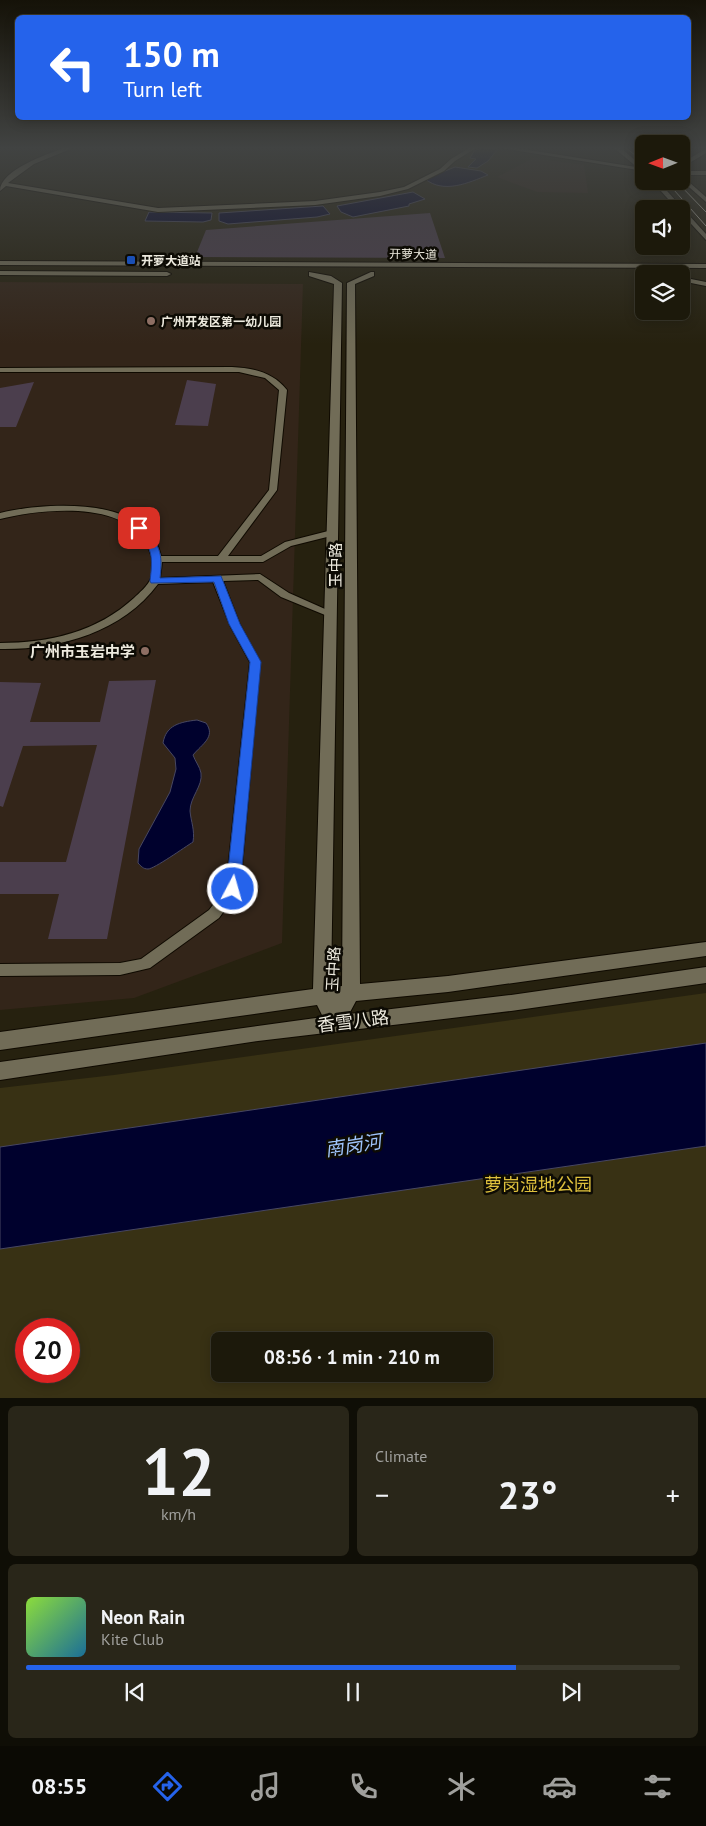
<!DOCTYPE html>
<html lang="en">
<head>
<meta charset="utf-8">
<style>
  :root { --surface:#1c190b; --page:#292619; --text:#f1f3f6; --muted:#a0a09d; --line:#3a382c; --accent:#2563eb }
  body { margin:0; font-family:"PT Sans","Noto Sans SC",sans-serif; background:var(--page); color:var(--text); height:100vh; display:flex; flex-direction:column; font-size:19px; white-space:nowrap }
  * { box-sizing:border-box; margin:0 }
  p { font-size:16px; color:var(--muted) }
  .icon { flex:none; width:28px; height:28px; fill:none; stroke:currentColor; stroke-width:2; stroke-linecap:round; stroke-linejoin:round }
  .map { position:relative; height:1398px; overflow:hidden }
  .side { display:flex; flex-direction:column; gap:8px; padding:8px; background:#0f0e06; flex:1 }
  .side>* { flex:none }
  .guide { position:absolute; left:15px; top:15px; width:676px; height:105px; border-radius:8px; box-shadow:0 2px 12px #0003,0 0 0 1px var(--line); background:#2563eb; color:#fff; overflow:hidden }
  .needle { width:32px; rotate:269deg }
  .controls { position:absolute; left:635px; top:135px; display:grid; gap:10px }
  .controls a { display:grid; place-items:center; width:55px; height:55px; border-radius:8px; background:var(--surface); box-shadow:0 2px 12px #0003,0 0 0 1px var(--line); font-size:25px }
  .speed { position:absolute; left:15px; top:1318px; display:flex; gap:10px; font-size:25px; font-weight:700; text-align:center }
  .speed>* { display:grid; place-content:center; width:65px; height:65px; border-radius:50%; background:var(--surface); box-shadow:0 2px 12px #0003,0 0 0 1px var(--line); line-height:1 }
  .speed .limit { border:8px solid #d22; background:#fff; color:#111 }
  .pin { position:absolute; display:grid; place-items:center; width:42px; height:42px; color:#fff; margin:-21px; border-radius:10px; box-shadow:0 2px 8px #0006 }
  .me { position:absolute; width:55px; margin:-28px; rotate:6deg; stroke-linejoin:round; filter:drop-shadow(0 0 4px #0008) }
  .turn { display:flex; align-items:center; gap:18px; height:105px; padding:0 25px; font-size:22px }
  .turn .icon { width:65px; height:65px; stroke-width:2.5 }
  .turn b { display:block; font-size:35px; line-height:42px }
  .big { font-size:38px; font-weight:700; line-height:1.1 }
  .side .tile { flex:1; display:flex; flex-direction:column; justify-content:center; gap:8px; min-width:0; padding:0 18px; border-radius:8px; background:var(--page) }
  .side .dial { align-items:center; gap:0 }
  .dial b { font-size:65px; line-height:1 }
  .song { display:flex; align-items:center; gap:15px }
  .cover { width:60px; height:60px; border-radius:8px; background:linear-gradient(135deg,hsl(90 70% 55%),hsl(200 70% 35%)) }
  .played { height:5px; border-radius:2px; background:linear-gradient(90deg,var(--accent) 75%,var(--line) 75%) }
  .keys { display:flex; justify-content:space-around; direction:ltr }
  .heat { display:flex; justify-content:space-between; align-items:center; font-size:28px; direction:ltr }
  .side .tiles { flex:1; display:grid; gap:8px; grid-template-columns:1fr 1fr }
  .tile:last-child { grid-column:span 2 }
  .trip { position:absolute; left:211px; top:1332px; width:282px; height:50px; border-radius:8px; background:var(--surface); box-shadow:0 2px 12px #0003,0 0 0 1px var(--line); font-weight:700; line-height:50px; text-align:center }
  .menu { display:flex; height:80px; justify-content:space-around; align-items:center; background:#0b0a04; color:var(--muted) }
  .menu .icon { width:35px; height:35px }
  .menu .on { color:var(--accent) }
  .menu b { font-size:22px; color:var(--text) }
  .map>svg:first-child { display:block }
</style>
</head>
<body>
<div class="map">
<svg width="706" height="1399" viewBox="0 0 706 1399">
  <rect width="100%" height="100%" fill="#26210f"/>
  <g fill="#332519">
    <path d="M533 158 584 165 588 193 537 192 497 177Z"/>
    <path d="M0 282 303 284 282 943 134 998 0 1010Z"/>
  </g>
  <path fill="#383114" fill-rule="evenodd" d="M706 993V1398H0V1088L114 1075ZM26 1329H69V1371H26ZM220 1341H485V1374H220Z"/>
  <g fill="#00012d" stroke="#474762">
    <path d="M481 148 498 149 488 161 477 168 468 167 476 159 470 158 474 151Z"/>
    <path d="M455 167 481 171 488 175C468 183 444 194 425 179Z"/>
    <path d="M413 192 425 199 409 204V206L353 217 341 212 337 206Z"/>
    <path d="M323 206 330 214 317 217 228 224 219 221V213Z"/>
    <path d="M149 212 212 213 211 220 203 222 145 221Z"/>
    <path d="M197 720 206 723C216 737 202 744 193 755 195 761 200 767 201 773 203 786 190 797 190 811 191 822 195 830 193 842 185 847 154 869 148 869 143 869 141 866 138 863L139 849 170 792 176 769 175 758 163 743C166 725 180 722 197 720Z"/>
    <path d="M706 1043V1146L0 1249V1147Z"/>
  </g>
  <g fill="#4b3e4d">
    <path d="M430 213 445 258 195 257 206 230Z"/>
    <path d="M187 380 216 384 208 426 175 425Z"/>
    <path d="M34 382 16 427H0V388Z"/>
    <path d="M156 680 107 939H48L59 894H0V862H66L97 745 23 746 3 807 0 806V682L41 683 30 722H100L109 681Z"/>
  </g>
  <g fill="none" stroke-linecap="round" stroke-linejoin="round">
    <g stroke="#0f0a00" stroke-width="2">
      <path id="service" d="M232 367C253 368 273 372 287 390L277 490 228 556H261L285 542 332 530 337 533 335 535 291 546 263 562H162L160 578 260 574 289 593 334 613 329 616 325 615 281 597 258 580 223 581 240 625 260 662 240 889 219 918 150 968 120 975 0 976V964L120 963 141 959 209 910 226 888 250 662 230 625 213 582 158 584C122 633 57 650 0 649V643C49 643 97 632 134 598 139 593 148 586 151 578 155 566 152 553 145 542 121 500 40 509 0 519V513C45 502 148 495 161 556H218L269 490 279 390 265 378 239 372H0V368Z"/>
    </g>
    <g stroke="#0f0a00" stroke-width="2">
      <g id="minor">
        <path d="M64 148H73L34 164 8 183 158 208 315 201 380 192 404 187 440 169 451 159 469 148H476L455 161 444 171 408 189 380 196 315 205 158 212 6 186 0 191C0 170 47 154 64 148Z"/>
        <path d="M501 148H516L642 168 644 171Z"/>
        <rect x="681" y="171" width="25" height="4"/>
      </g>
    </g>
    <g stroke="#0f0a00" stroke-width="2">
      <g id="tertiary">
        <path d="M706 149V153L681 168V163Z"/>
        <path d="M309 272 331 276 342 283 331 987 342 986 347 283 371 272H374V276L355 284 360 984 448 976 706 942V956L448 992 356 1001 349 1014 511 995 706 967V983L511 1011 258 1041 0 1080V1062L323 1017 317 1005 0 1050V1032L313 989 334 284 309 276Z"/>
      </g>
    </g>
    <g stroke="#0f0a00" stroke-width="2">
      <g id="secondary">
        <path d="M614 148H621L644 168V173Z"/>
        <path d="M681 175 706 197V202L681 180Z"/>
        <path d="M652 181H658L706 234V240L681 213V209H677Z"/>
        <path d="M0 261 706 264V268L0 265Z"/>
        <path d="M0 271 167 272 171 274 167 276 0 275Z"/>
        <path d="M681 277 706 282V286L681 281Z"/>
      </g>
    </g>
    <use href="#service" fill="#716c57" fill-rule="evenodd"/>
    <use href="#minor" fill="#716c57" fill-rule="evenodd"/>
    <use href="#tertiary" fill="#716c57" fill-rule="evenodd"/>
    <use href="#secondary" fill="#716c57" fill-rule="evenodd"/>
    <g stroke="#c7c4b6" stroke-width="1">
      <path d="M626 148 644 162"/>
      <path d="M666 181 706 226"/>
      <path d="M676 181 706 212"/>
    </g>
  </g>
  <linearGradient id="sky" x2="0" y2="1"><stop stop-color="#151208"/><stop offset="0.43" stop-color="#414342"/><stop offset="1" stop-color="#414342" stop-opacity="0"/></linearGradient>
  <rect width="706" height="344" fill="url(#sky)"/>
  <path fill="#2563eb" stroke="#184099" d="M136 526H142C160 545 163 553 160 578L221 576 240 624 261 662 240 889 238 892 233 894 229 892 226 889 250 662 229 624 214 582 151 583 150 581C153 557 153 549 136 530Z"/>
  <rect fill="#1a4fb4" stroke="#0d0b04" stroke-width="2" x="126" y="255" width="10" height="10" rx="2.5"/>
  <g fill="#8d6e63" stroke="#0d0b04" stroke-width="2">
    <circle cx="151" cy="321" r="5"/>
    <circle cx="145" cy="651" r="5"/>
  </g>
  <g text-anchor="middle" dominant-baseline="central" stroke-width="5" stroke-linejoin="round" paint-order="stroke">
    <g font-size="12" fill="#edeade" stroke="#0d0b04">
      <text transform="translate(413 254) rotate(1)">开萝大道</text>
    </g>
    <g font-size="12" font-weight="bold" fill="#edeade" stroke="#0d0b04" text-anchor="start">
      <text x="141" y="260">开萝大道站</text>
      <text x="161" y="321">广州开发区第一幼儿园</text>
    </g>
    <g font-size="15" fill="#edeade" stroke="#0d0b04">
      <text transform="translate(335 565) rotate(-90)">玉中路</text>
      <text transform="translate(333 969) rotate(-87)">玉中路</text>
    </g>
    <g font-size="15" font-weight="bold" fill="#edeade" stroke="#0d0b04" text-anchor="end">
      <text x="135" y="651">广州市玉岩中学</text>
    </g>
    <g font-size="18" fill="#edeade" stroke="#0d0b04">
      <text transform="translate(353 1021) rotate(-7)">香雪八路</text>
    </g>
    <g font-size="18" fill="#dec03d" stroke="#0d0b04">
      <text x="538" y="1184">萝岗湿地公园</text>
    </g>
    <g font-size="19" font-style="italic" fill="#9ec3fa" stroke="#0d0b04">
      <text transform="translate(353 1145) rotate(-9)">南岗河</text>
    </g>
  </g>
</svg>
<div class="controls">
<a><svg class="needle" viewBox="-14 -14 28 28"><path d="M0-13l5 13h-10z" fill="#e53935"/><path d="M0 13l5-13h-10z" fill="#a0a09d"/></svg></a>
<a><svg class="icon" aria-label="sound" viewBox="0 0 24 24"><path d="M4 9h4l5-4v14l-5-4H4zM17 9q2 3 0 6"/></svg></a>
<a><svg class="icon" aria-label="layers" viewBox="0 0 24 24"><path d="M12 4l9 5-9 5-9-5zM3 14l9 5 9-5"/></svg></a>
</div>
<div class="speed"><div class="limit">20</div></div>
<div class="pin" style="left:139px;top:528px;background:#d93025"><svg class="icon" aria-label="arrive" viewBox="0 0 24 24"><path d="M6 21V4h12l-3 4 3 4H6"/></svg></div>
<svg class="me" style="left:233px;top:889px" viewBox="-20 -20 40 40"><circle r="17" fill="#2563eb" stroke="#fff" stroke-width="3"/><path d="M0-11L8 9 0 5-8 9z" fill="#fff"/></svg>
<div class="trip">08:56 · 1 min · 210 m</div>
<div class="guide">
<div class="turn"><svg class="icon" aria-label="left" viewBox="0 0 24 24"><path d="M17 20v-9H6M10 6l-5 5 5 5"/></svg><div><b>150 m</b>Turn left</div></div>
</div>
</div>
<section class="side">
<div class="tiles">
<div class="tile dial"><b>12</b><p>km/h</p></div>
<div class="tile"><p>Climate</p>
<div class="heat"><a>−</a><b class="big">23°</b><a>+</a></div>
</div>
<div class="tile">
<div class="song"><i class="cover"></i><div><b>Neon Rain</b><p>Kite Club</p></div></div>
<div class="played"></div>
<div class="keys"><svg class="icon" aria-label="previous" viewBox="0 0 24 24"><path d="M18 5L8 12l10 7zM5 5v14"/></svg><svg class="icon" aria-label="pause" viewBox="0 0 24 24"><path d="M8 5v14M16 5v14"/></svg><svg class="icon" aria-label="next" viewBox="0 0 24 24"><path d="M6 5l10 7-10 7zM19 5v14"/></svg></div>
</div>
</div>
</section>
<nav class="menu">
<b>08:55</b>
<svg class="icon on" aria-label="directions" viewBox="0 0 24 24"><path d="M12 3l9 9-9 9-9-9zM9 14v-3h6M13 9l2 2-2 2"/></svg>
<svg class="icon" aria-label="music" viewBox="0 0 24 24"><path d="M9 18V5l10-2v13"/><circle cx="6" cy="18" r="3"/><circle cx="16" cy="16" r="3"/></svg>
<svg class="icon" aria-label="phone" viewBox="0 0 24 24"><path d="M5 4h4l2 5-3 2q2 4 5 5l2-3 5 2v4C11 20 4 13 5 4z"/></svg>
<svg class="icon" aria-label="climate" viewBox="0 0 24 24"><path d="M12 3v18M4 7l16 10M4 17L20 7"/></svg>
<svg class="icon" aria-label="car" viewBox="0 0 24 24"><path d="M5 17H2v-5l4-1 3-4h7l3 4 3 1v5h-3M9 17h6M6 11h13"/><circle cx="7" cy="17" r="2"/><circle cx="17" cy="17" r="2"/></svg>
<svg class="icon" aria-label="filters" viewBox="0 0 24 24"><path d="M4 7h16M4 17h16"/><circle cx="9" cy="7" r="2"/><circle cx="15" cy="17" r="2"/></svg>
</nav>
</body>
</html>
